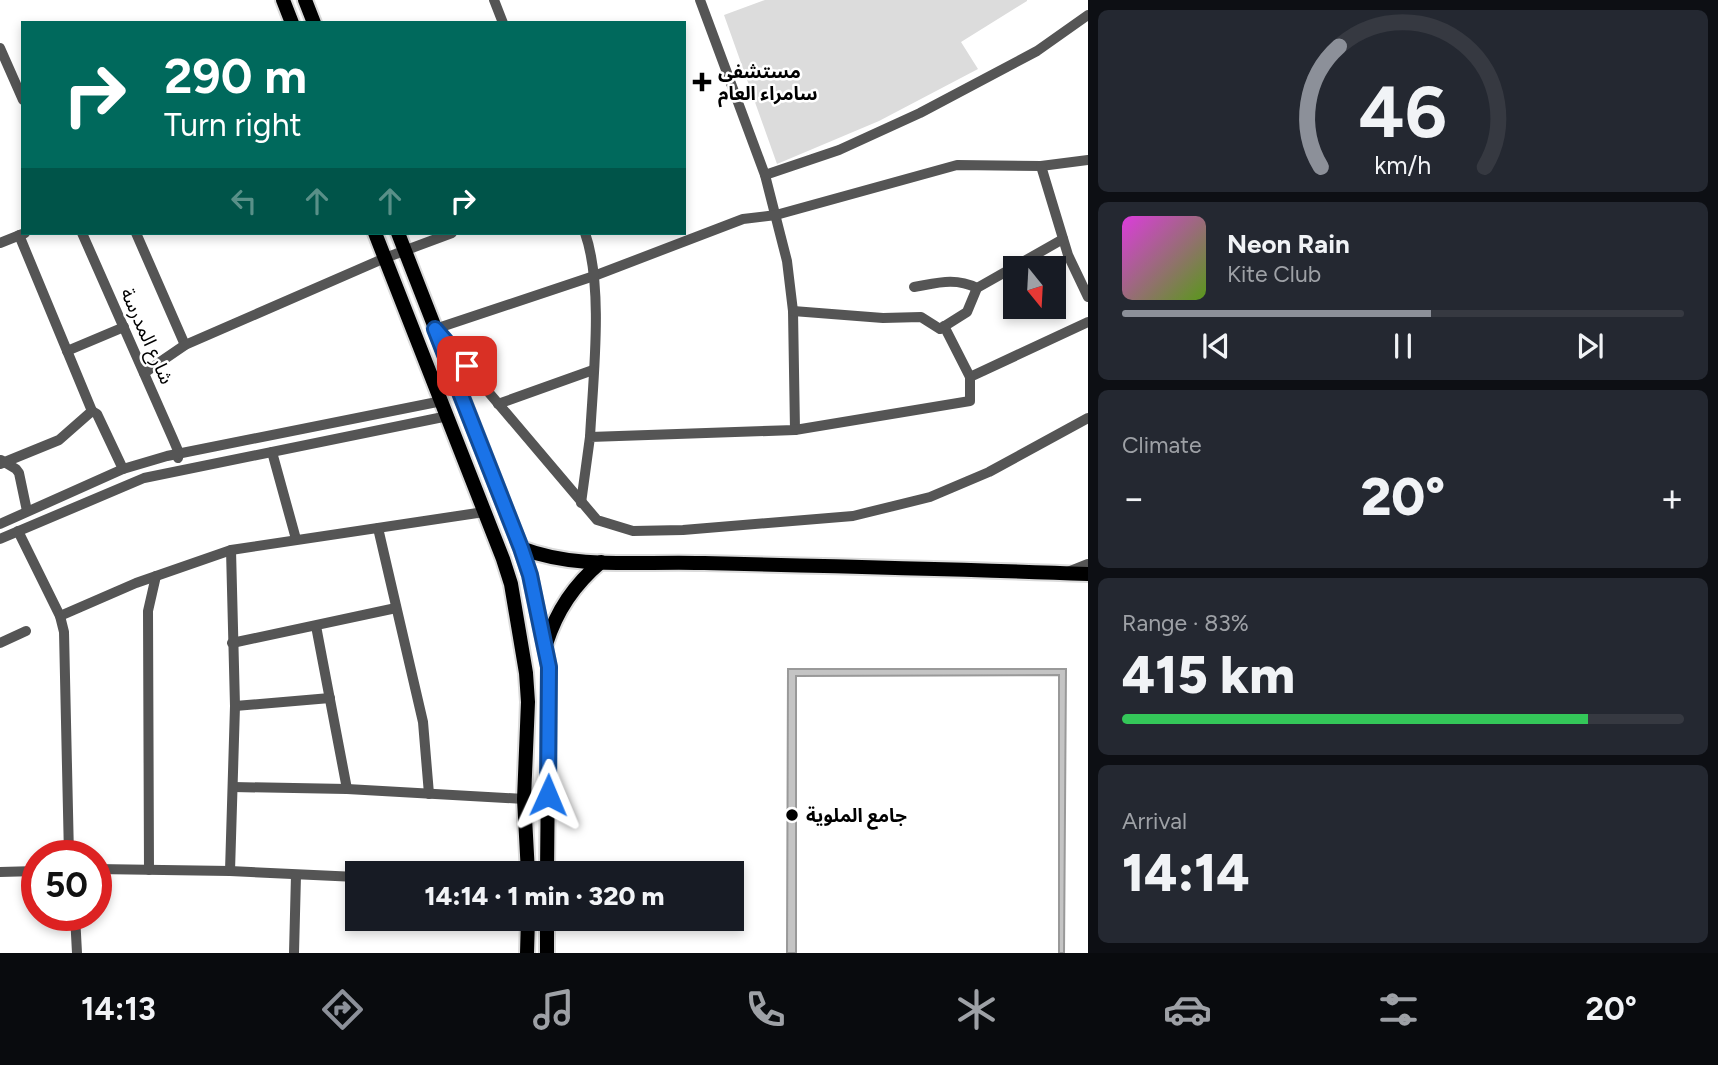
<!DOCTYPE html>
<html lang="en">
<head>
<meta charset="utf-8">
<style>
  :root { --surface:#171b24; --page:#242831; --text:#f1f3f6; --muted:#9ea1a6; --line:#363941; --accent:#8c9099 }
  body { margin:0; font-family:Figtree,"Noto Sans Arabic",sans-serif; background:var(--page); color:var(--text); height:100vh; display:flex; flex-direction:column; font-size:26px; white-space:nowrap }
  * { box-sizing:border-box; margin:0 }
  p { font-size:23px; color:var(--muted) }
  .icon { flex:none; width:38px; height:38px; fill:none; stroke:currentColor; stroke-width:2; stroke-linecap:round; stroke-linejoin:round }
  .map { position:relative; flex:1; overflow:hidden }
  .drawer { display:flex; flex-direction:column; gap:10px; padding:10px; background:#0d0f14; width:630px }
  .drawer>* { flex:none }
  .top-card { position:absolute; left:21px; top:21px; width:665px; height:214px; border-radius:0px; box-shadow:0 4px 10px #0003; background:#00695c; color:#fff; overflow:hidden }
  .needle { width:46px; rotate:162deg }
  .controls { position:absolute; left:1003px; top:256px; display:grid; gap:14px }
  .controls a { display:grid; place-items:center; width:63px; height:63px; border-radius:0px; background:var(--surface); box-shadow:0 4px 10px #0003; font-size:35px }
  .speed { position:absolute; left:21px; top:840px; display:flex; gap:14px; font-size:35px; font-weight:700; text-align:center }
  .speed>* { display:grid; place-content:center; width:91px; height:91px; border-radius:50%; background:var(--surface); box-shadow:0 4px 10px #0003; line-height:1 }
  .speed .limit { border:10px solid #d22; background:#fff; color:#111 }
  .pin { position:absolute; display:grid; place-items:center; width:60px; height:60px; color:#fff; margin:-30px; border-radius:14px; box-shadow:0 4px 10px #0006 }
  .me { position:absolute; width:77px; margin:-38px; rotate:1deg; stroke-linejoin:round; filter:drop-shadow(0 0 5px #0008) }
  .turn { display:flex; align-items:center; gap:24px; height:147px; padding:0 28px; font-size:32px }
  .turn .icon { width:91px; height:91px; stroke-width:2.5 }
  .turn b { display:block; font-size:49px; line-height:60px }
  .lanes { display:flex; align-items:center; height:66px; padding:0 28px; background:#0003; justify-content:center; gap:35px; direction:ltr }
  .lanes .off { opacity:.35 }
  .big { font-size:52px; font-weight:800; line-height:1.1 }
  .drawer .card { flex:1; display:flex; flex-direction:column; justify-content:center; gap:10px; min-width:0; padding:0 24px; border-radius:10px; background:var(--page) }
  .drawer .dial { align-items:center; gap:0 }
  .dial svg { height:182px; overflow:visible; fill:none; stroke:var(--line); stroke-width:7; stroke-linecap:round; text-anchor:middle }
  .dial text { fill:var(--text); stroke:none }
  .song { display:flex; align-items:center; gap:21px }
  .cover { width:84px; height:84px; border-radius:10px; background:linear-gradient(135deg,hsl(300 70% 55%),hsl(90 70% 35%)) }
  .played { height:7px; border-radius:4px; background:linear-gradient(90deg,var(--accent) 55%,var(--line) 55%) }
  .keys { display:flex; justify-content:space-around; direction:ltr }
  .heat { display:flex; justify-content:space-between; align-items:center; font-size:38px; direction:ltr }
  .charge { height:10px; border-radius:5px; background:linear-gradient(90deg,#34c759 83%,var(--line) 0) }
  .trip { position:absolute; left:345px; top:861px; width:399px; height:70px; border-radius:0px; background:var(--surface); box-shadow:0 4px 10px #0003; font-weight:800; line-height:70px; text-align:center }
  .tab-bar { display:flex; height:112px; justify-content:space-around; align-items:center; background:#090b0e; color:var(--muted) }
  .tab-bar .icon { width:49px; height:49px }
  .tab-bar .current { color:var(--accent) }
  .tab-bar b { font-size:32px; color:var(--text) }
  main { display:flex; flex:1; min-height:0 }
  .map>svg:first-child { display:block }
</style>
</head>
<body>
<main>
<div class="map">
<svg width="1088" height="953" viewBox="0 0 1088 953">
  <rect width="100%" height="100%" fill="#fff"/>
  <path fill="#dcdcdc" d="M765 0H1027V1L961 42 978 69 879 121 777 164 724 15Z"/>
  <path fill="#c4c4c4" stroke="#999" stroke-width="2" d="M788 669H1066L1064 953H1059V675L796 676V953H787Z"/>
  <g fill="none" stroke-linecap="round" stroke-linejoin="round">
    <g stroke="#dbdbdb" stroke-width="18">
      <g id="major">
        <path d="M283 0 292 23"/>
        <path d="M305 0 314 23"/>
        <path d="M375 233 503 559 511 584 526 673 528 702 524 799 528 873"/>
        <path d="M398 233 521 548 530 575 549 667 547 873"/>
        <path d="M521 548C577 570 640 561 700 563 829 566 959 569 1088 574"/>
        <path d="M546 644C557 610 574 585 601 562"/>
        <path d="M547 919V953"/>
        <path d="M527 953 528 919"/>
      </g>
    </g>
    <g stroke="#555" stroke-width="10">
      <path d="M494 0 503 23"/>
      <path d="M700 0 765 175 787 261 793 311 795 430"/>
      <path d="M0 48 23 100"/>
      <path d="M1088 160 1041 166 957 165 776 215 743 219 594 276 435 329 597 520 633 531 683 530 853 516 930 497 989 472 1088 418"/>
      <path d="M1041 166 1068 255 1088 297"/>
      <path d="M765 175 839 150 920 113 1037 51 1088 15"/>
      <path d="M82 233 173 439 179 453 178 458"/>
      <path d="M136 233 185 345"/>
      <path d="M585 233C604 287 593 378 590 437"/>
      <path d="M19 235 92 411"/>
      <path d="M0 243 25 233"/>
      <path d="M914 287C937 283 955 277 977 288"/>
      <path d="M793 311 883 318 921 317 940 329 967 312 977 288 1063 239"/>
      <path d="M944 326 970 377"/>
      <path d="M67 351 124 327"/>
      <path d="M144 373 185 345 385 258 452 233"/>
      <path d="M498 404 593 370"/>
      <path d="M272 452 296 539"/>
      <path d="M1 460 16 469 19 473 27 511"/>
      <path d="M0 464 59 440 92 411 97 414 123 469"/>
      <path d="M581 503 590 437 795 430 970 401V377L1088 322"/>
      <path d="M0 524 123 469 167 456 442 401"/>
      <path d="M378 528 423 722 429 794"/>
      <path d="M18 531 60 616 64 632 69 856"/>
      <path d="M0 539 144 478 448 416"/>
      <path d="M1068 572 1088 564"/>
      <path d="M60 616 136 583 231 550 484 512"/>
      <path d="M316 626 347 789"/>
      <path d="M0 643 26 631"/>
      <path d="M232 643 396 608"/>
      <path d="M235 706 330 698"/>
      <path d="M233 787 347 789 524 799"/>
      <path d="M96 869 230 871 357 877"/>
      <path d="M149 870 148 611 156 576"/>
      <path d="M230 871 235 706 231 550"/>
      <path d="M0 872 37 871"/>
      <path d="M75 915 77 953"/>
      <path d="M294 953 296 875"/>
    </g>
    <use href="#major" stroke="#000" stroke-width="14"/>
  </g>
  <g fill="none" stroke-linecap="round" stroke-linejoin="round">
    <g stroke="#114b97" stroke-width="18">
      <path id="route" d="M467 366 435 329 521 548 530 575 549 667 548 795"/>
    </g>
    <use href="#route" stroke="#1a73e8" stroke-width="12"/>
  </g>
  <g fill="#000" stroke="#fff" stroke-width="2.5">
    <path d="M698.5 71.5h7v7h7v7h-7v7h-7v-7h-7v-7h7z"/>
    <circle cx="792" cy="815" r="7"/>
  </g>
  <g text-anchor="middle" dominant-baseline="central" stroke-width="5" stroke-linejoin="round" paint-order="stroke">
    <g font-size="19" font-weight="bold" fill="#000" stroke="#fff" text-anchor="start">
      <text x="718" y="71">مستشفى<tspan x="718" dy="22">سامراء العام</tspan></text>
      <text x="806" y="815">جامع الملوية</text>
    </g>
    <g font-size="19" fill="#000" stroke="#fff">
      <text transform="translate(147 336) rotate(66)">شارع المدرسة</text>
    </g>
  </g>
</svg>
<div class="controls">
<a><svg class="needle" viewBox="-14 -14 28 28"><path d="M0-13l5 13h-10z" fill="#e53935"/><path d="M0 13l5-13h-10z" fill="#9ea1a6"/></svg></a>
</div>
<div class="speed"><div class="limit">50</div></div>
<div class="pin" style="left:467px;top:366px;background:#d93025"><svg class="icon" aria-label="arrive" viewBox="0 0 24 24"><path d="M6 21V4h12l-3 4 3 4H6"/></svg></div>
<svg class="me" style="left:548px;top:795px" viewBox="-20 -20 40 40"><path d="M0-17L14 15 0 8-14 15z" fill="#1a73e8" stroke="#fff" stroke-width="4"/></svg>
<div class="trip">14:14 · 1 min · 320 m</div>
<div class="top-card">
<div class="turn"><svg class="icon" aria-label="right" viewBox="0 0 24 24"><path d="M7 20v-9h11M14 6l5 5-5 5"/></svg><div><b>290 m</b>Turn right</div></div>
<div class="lanes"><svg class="icon off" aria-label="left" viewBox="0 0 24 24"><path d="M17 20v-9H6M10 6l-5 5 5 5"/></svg><svg class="icon off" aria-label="ahead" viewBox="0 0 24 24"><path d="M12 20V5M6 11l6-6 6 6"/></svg><svg class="icon off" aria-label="ahead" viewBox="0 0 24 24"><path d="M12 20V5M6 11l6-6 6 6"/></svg><svg class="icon" aria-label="right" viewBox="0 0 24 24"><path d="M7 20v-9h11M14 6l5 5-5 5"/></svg></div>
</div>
</div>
<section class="drawer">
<div class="card dial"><svg viewBox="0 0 100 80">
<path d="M14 69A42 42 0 1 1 86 69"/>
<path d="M14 69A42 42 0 0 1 22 16" stroke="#8c9099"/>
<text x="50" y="56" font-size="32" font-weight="700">46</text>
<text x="50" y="72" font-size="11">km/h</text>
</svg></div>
<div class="card">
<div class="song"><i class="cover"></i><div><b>Neon Rain</b><p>Kite Club</p></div></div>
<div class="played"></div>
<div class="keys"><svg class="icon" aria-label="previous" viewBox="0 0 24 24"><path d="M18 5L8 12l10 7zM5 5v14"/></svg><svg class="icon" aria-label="pause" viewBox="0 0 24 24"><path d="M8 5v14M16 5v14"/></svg><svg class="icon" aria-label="next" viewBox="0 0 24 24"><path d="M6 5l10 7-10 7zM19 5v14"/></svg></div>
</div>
<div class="card"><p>Climate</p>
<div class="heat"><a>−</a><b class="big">20°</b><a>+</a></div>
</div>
<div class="card"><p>Range · 83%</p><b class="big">415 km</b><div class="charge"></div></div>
<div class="card"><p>Arrival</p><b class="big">14:14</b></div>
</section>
</main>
<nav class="tab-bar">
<b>14:13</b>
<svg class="icon current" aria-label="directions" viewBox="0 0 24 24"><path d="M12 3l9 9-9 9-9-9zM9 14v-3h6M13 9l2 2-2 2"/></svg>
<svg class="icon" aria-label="music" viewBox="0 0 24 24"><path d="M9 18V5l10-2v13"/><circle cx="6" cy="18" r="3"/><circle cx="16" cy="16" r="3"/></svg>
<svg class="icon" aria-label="phone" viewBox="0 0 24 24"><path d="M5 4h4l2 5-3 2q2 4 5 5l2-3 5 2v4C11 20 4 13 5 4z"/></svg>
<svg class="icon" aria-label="climate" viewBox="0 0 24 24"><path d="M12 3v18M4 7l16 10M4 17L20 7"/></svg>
<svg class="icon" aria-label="car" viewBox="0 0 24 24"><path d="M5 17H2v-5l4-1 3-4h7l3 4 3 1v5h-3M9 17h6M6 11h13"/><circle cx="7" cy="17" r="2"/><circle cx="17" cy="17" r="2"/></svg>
<svg class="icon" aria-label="filters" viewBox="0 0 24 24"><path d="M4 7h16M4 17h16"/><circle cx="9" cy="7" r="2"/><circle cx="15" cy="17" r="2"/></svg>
<b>20°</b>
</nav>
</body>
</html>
